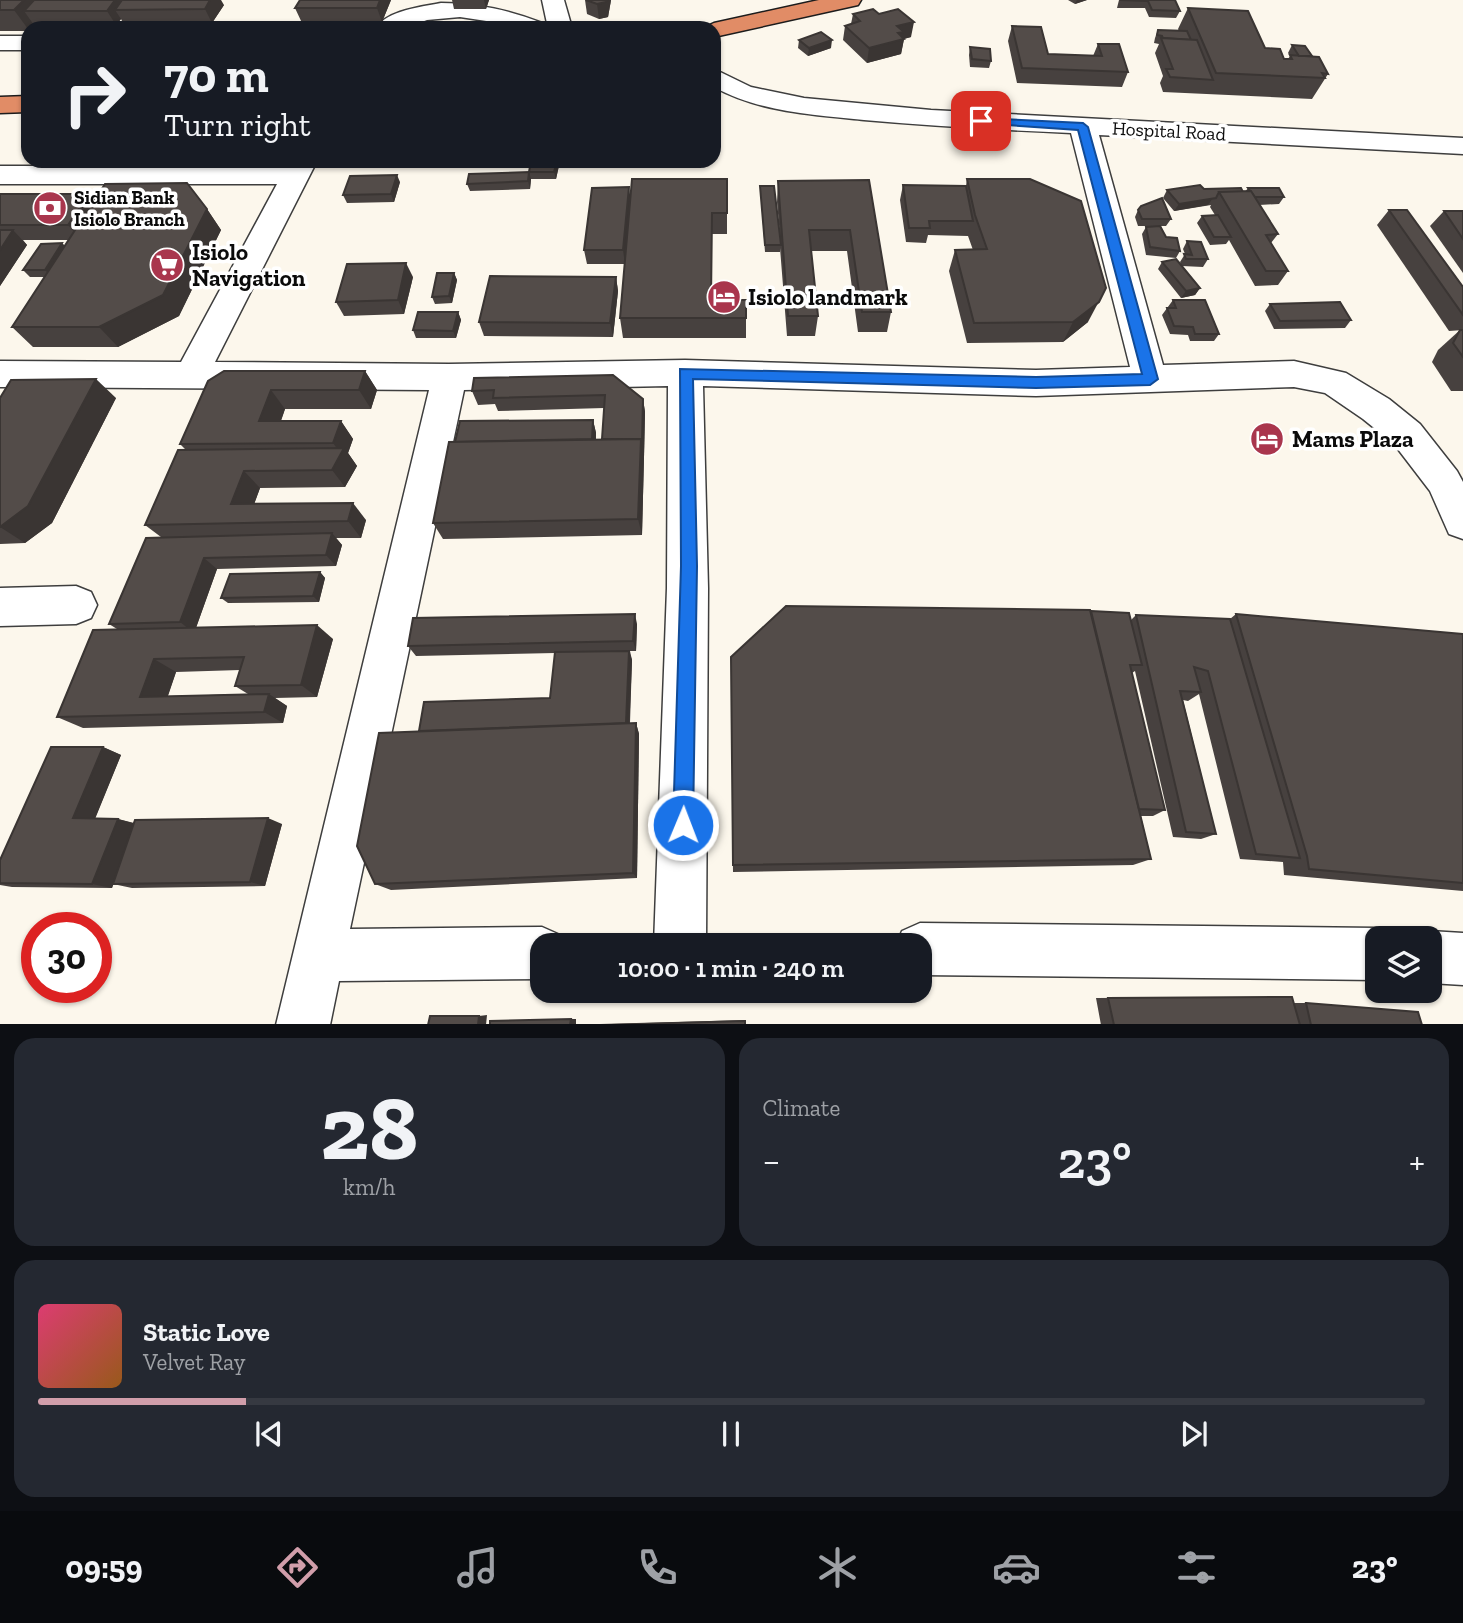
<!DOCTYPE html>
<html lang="en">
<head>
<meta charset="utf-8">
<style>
  :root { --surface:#171b24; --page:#242831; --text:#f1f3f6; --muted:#9ea1a6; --line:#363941; --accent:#d19eaa }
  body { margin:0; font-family:"Zilla Slab",serif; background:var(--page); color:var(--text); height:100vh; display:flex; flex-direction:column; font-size:26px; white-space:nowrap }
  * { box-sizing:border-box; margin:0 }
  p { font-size:23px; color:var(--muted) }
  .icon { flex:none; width:38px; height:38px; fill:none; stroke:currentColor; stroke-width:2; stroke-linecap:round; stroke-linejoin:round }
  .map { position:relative; height:1024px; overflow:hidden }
  .details { display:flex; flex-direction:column; gap:14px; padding:14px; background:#0d0f14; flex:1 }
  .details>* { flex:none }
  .hud { position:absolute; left:21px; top:21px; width:700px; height:147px; border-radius:21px; box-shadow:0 2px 5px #0004; background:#171b24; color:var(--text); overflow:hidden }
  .controls { position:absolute; left:1365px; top:926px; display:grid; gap:14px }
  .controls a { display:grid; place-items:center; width:77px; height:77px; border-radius:14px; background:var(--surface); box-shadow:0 2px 5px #0004; font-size:35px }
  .speed { position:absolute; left:21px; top:912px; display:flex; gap:14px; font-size:35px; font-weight:700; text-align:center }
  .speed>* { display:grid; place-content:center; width:91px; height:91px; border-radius:50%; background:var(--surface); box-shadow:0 2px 5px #0004; line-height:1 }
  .speed .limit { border:10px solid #d22; background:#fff; color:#111 }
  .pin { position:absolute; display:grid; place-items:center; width:60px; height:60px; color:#fff; margin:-30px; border-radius:14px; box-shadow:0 4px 10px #0006 }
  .me { position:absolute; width:77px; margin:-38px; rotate:1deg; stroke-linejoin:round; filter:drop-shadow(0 0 5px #0008) }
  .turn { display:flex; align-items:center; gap:24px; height:147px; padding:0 28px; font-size:32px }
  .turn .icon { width:91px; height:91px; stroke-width:2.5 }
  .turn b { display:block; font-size:49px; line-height:60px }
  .big { font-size:52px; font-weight:600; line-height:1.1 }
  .details .card { flex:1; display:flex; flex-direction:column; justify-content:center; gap:10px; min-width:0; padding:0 24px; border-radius:21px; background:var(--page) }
  .details .dial { align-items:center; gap:0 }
  .dial b { font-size:91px; line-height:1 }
  .song { display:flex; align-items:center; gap:21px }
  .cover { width:84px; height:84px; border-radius:10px; background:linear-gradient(135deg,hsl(340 70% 55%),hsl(30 70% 35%)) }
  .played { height:7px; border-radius:4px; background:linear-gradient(90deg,var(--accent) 15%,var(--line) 15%) }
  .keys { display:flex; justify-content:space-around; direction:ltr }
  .heat { display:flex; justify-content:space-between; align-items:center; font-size:38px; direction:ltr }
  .details .tiles { flex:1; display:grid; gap:14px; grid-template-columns:1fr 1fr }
  .card:last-child { grid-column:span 2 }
  .trip { position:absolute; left:530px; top:933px; width:402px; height:70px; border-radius:21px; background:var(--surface); box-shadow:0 2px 5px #0004; font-weight:600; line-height:70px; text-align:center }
  .dock { display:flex; height:112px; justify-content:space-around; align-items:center; background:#090b0e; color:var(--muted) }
  .dock .icon { width:49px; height:49px }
  .dock .current { color:var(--accent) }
  .dock b { font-size:32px; color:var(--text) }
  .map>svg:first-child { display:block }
</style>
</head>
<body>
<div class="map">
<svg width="1463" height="1025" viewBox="0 0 1463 1025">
  <rect width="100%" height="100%" fill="#fcf7ec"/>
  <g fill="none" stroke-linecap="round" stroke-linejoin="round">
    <g stroke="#3e3e3e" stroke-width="3">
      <g id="minor">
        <path d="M542 0H564L572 28H548Z"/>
        <path d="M441 3C477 3 509 10 542 23L546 28H513L493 22 460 17 427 20 406 28H376C388 10 421 7 441 3Z"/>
        <rect x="0" y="36" width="28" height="14"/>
        <path d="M714 69 751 87 804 98 931 110 1463 138V154L1099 135 1163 365 1294 361 1346 373 1389 399 1420 424 1457 471 1463 482V539L1449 534 1430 491 1394 444 1363 419 1325 393 1294 387 1036 396 703 386 708 588 706 945H654L667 588 668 386 464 390 350 929 542 927 560 935 565 945H542V979L339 981 330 1025H276L429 390 0 387V361L181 362 277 184H0V166H286L289 161H317L215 362 449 364 685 360 1036 370 1130 367 1071 133C1002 130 933 126 864 120 814 115 759 112 714 87Z"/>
        <path d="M76 586 91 592 97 605 91 618 76 624 0 626V588Z"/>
        <path d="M920 923 1377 928 1396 938H1377V980L920 975V945H896L902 931Z"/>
        <path d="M1430 931 1463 933V985L1430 983V938H1413Z"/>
      </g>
    </g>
    <g stroke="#1c1c1c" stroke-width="3">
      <g id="highway">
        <path d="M819 0H861L858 5 714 37V28H703L714 23Z"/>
        <path d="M28 96V112L0 113V97Z"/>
      </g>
    </g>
    <use href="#minor" fill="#fff" fill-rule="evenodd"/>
    <use href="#highway" fill="#e18c66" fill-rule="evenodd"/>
  </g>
  <g fill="#47413f" fill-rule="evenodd">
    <path d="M0 0 224 5 212 23 124 25 121 19 116 25H34L28 28V31H0Z"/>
    <path d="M391 0 382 22 302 23 295 8Z"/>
    <path d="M452 0H489L486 9H454Z"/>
    <path d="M585 0H611L608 17 599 19 587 14Z"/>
    <path d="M1068 0H1087L1075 4Z"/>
    <path d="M1119 0H1175L1180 11 1176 18 1149 17 1145 8H1117Z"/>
    <path d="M1188 8 1284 59H1288L1290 56 1288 53 1292 45 1312 56 1328 74 1312 99 1163 92 1160 83 1163 76 1155 53 1159 44 1154 43 1155 38 1158 30 1179 31 1178 29Z"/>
    <path d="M853 14H879L911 37 904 39 901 54 867 63 843 40 845 26 851 24Z"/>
    <path d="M1012 26 1048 54 1093 56 1098 44 1128 72 1122 87 1017 83 1008 41Z"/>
    <path d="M799 40 831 48 808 56 798 48Z"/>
    <path d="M970 47 991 61 989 68 970 67 969 55Z"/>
    <path d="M531 161H560L556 179H531L530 189 470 191 467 184 529 172Z"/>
    <path d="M727 179V234H712V300H746V338H623L620 318 625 264H587L584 250 630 201Z"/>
    <path d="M967 179 1088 322 1063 342 967 343 949 271 955 250H973L968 236 928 235 926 243 906 242 900 200 903 185 966 186Z"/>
    <path d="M869 180 891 312 887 332H858L847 251H811L818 316 815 336H787L780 248V252H765L760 186 780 235 777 202 778 181Z"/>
    <path d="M400 182 394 202 347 203 343 195Z"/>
    <path d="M1248 188 1284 197 1279 204 1259 205 1278 234 1271 243 1288 271 1278 285 1255 286 1229 240 1226 244 1210 245 1197 223 1202 216 1215 215 1210 207 1211 205 1174 211 1163 198 1167 190 1204 189 1243 192H1245Z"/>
    <path d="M0 194H89L94 200 207 209 221 230 179 316 118 347H33L12 327 45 277H30L23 270 62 243 65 246 69 240H23L27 245 0 286Z"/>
    <path d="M1138 210 1171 219 1166 226H1161L1166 237 1180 251 1176 258 1146 255 1142 234 1146 227 1153 226H1138L1135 217Z"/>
    <path d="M1389 210 1463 287V330L1449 331 1377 225Z"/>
    <path d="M1444 211H1463V273L1430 226Z"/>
    <path d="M1187 241 1208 259 1203 267 1182 266 1200 288 1195 295 1181 298 1158 269 1162 262 1181 265 1180 262 1185 254 1183 249Z"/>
    <path d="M454 273 457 280 452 303 435 304 432 297Z"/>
    <path d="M413 277 404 314 344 316 336 302Z"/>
    <path d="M616 277 618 291 613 337 484 336 479 322Z"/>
    <path d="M1173 300 1219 334 1214 341H1190L1188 335 1170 334 1162 315Z"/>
    <path d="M1270 304 1351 320 1345 328 1274 329 1265 311Z"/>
    <path d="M458 312 461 320 456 338H416L413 330Z"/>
    <path d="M1460 330H1463V391H1451L1432 362 1438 350Z"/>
    <path d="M365 371 377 390 371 409H285L281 421H341L353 439 348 453 357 466 345 487 260 488 254 504 366 520 361 538H336L342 545 336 566 217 569 196 628 333 639 317 697 275 698 287 706 283 723 83 728 57 717 117 629 109 624 161 537 145 525 186 450 180 444 208 381ZM240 670 235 686 248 694 168 696 176 672Z"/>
    <path d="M474 378 643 399 645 412 644 457 642 535 443 539 433 523 455 442 593 420 596 433V439H602L604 408 498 411 495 404 478 405 472 391Z"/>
    <path d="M0 398H116L52 523 25 543 0 544Z"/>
    <path d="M320 572 325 578 319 602 228 603 221 598Z"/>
    <path d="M1091 612 1131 620 1136 615 1230 619 1236 614 1463 634V891L1284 875 1283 862 1240 859 1199 694 1188 701 1183 700 1216 834 1201 839 1173 837 1135 671 1132 673 1165 810 1153 816H1141L1151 859 1133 865 733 872 731 657Z"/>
    <path d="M637 624 636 651H630L632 660 630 723H636L639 734 637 878 391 890 375 884 419 731 550 698 555 653 416 656 408 646Z"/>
    <path d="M103 747 121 755 95 818 118 819 134 823 282 824 265 886 132 888 113 884 112 888 12 887 0 885V860Z"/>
    <path d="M1292 997 1294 1003H1306L1422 1025H1101L1096 998Z"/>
    <path d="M745 1020V1025H578Z"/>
  </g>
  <g fill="#3a3533">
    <path d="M24 0H56L24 11 34 25 32 28H28V29L14 10Z"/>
    <path d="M115 0H126L115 10 121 19 116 25 107 11Z"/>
    <path d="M210 0H221L224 5 212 23 205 9Z"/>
    <path d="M380 0H391L382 22 377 8Z"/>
    <path d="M484 0H489L486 9Z"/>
    <path d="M607 0H611L608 17 599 19 597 4Z"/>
    <path d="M1077 0H1087L1075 4Z"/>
    <path d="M914 22 911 37 903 39H904L901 54 867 63 869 48 897 26Z"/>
    <path d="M832 40 831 48 808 56 809 48Z"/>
    <path d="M557 161H560L556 179 554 172Z"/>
    <path d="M529 172 531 179 530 189 528 181Z"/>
    <path d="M397 175 400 182 394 202 391 194Z"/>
    <path d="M629 187 631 202 625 264 623 250Z"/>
    <path d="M89 194 101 209 81 240 68 225Z"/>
    <path d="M1213 198 1208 205 1174 211 1179 204Z"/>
    <path d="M207 209 221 230 179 316 118 347 99 327Z"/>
    <path d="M13 230 27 245 0 286V250Z"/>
    <path d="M62 243 69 251 52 277 45 270Z"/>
    <path d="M406 263 413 277 404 314 398 300Z"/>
    <path d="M454 273 457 280 452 303 449 296Z"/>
    <path d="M616 277 618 291 613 337 610 323Z"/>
    <path d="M1106 288 1088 322 1063 342 1073 322Z"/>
    <path d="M1200 288 1195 295 1181 298 1186 291Z"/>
    <path d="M458 312 461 320 456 338 453 331Z"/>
    <path d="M365 371 377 390 371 409 359 390Z"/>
    <path d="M96 379 116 398 52 523 25 543 0 527Z"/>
    <path d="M271 390 285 409 274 439 259 421Z"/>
    <path d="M643 399 645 412 644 457 642 535 638 519Z"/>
    <path d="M593 420 596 433 595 454 592 441Z"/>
    <path d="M341 421 353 439 348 453 357 466 345 487 332 470 341 454 333 443Z"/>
    <path d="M244 471 260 488 248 521 231 504Z"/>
    <path d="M353 503 366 520 361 538 348 521Z"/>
    <path d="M332 533 342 545 336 566 326 555Z"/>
    <path d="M204 558 217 569 194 633 180 622Z"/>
    <path d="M320 572 325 578 319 602 313 596Z"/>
    <path d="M635 614 637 624 636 651 633 641Z"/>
    <path d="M317 625 333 639 317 697 301 685Z"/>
    <path d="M629 651 632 660 629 734 626 726Z"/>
    <path d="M154 659 176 672 163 709 140 697Z"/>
    <path d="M269 694 287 706 283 723 264 712Z"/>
    <path d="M636 723 639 734 637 878 633 873Z"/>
    <path d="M103 747 121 755 93 824 73 818Z"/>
    <path d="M268 818 282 824 265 886 250 882Z"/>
    <path d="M118 819 136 824 112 888 92 884Z"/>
    <path d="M487 1015 486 1025H478L479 1016Z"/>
    <path d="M571 1019H576V1025H570Z"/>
  </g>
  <g fill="#534c49" stroke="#3a3533" stroke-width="2">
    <path d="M0 0H24L14 10H0Z"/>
    <path d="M34 0H115L107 11H24Z"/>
    <path d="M122 0H210L205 9 115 10Z"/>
    <path d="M300 0H380L377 8H295Z"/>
    <path d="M586 0H607L606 2 597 4Z"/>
    <path d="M1120 0H1175L1180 11 1152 10 1148 1Z"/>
    <path d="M1188 8 1248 11 1265 48 1280 49 1284 59H1292L1290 55 1319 57 1328 74 1322 73 1325 78 1216 73Z"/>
    <path d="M873 9 879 14 898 9 914 22 897 26 904 32 898 33 904 39 869 48 845 26 860 21 853 14Z"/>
    <path d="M1012 26 1041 27 1048 54 1102 56 1098 44H1119L1128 72 1022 68Z"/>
    <path d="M1158 30 1187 31 1191 40 1163 38 1162 36 1157 35Z"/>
    <path d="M821 32 832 40 809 48 799 40Z"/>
    <path d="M1161 38 1197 40 1213 80 1170 77 1166 69H1173Z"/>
    <path d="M1292 45 1305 46 1312 56H1299Z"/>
    <path d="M970 47 990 49 991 61 972 59Z"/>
    <path d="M531 161H557L554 172H529Z"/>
    <path d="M529 172 528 181 467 184 469 174Z"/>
    <path d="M397 175 391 194 343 195 350 176Z"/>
    <path d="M632 179H727V213H712L711 300H746V318H620Z"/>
    <path d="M967 179H1030L1081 201 1106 288 1099 302 1073 322 974 323 955 250 987 249 975 215Z"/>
    <path d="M869 180 891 312H862L850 230H809L818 316H788L778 181Z"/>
    <path d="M187 183 207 209 163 295 99 327H12L105 184Z"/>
    <path d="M903 185 966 186 973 221H929L930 228H909Z"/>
    <path d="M1200 185 1204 189 1241 188 1243 192H1219L1216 198 1179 204 1167 190Z"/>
    <path d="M760 186H774L781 245H765Z"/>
    <path d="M629 187 623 250H584L592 188Z"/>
    <path d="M1248 188H1279L1284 197H1255Z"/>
    <path d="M1251 191 1278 234 1266 235 1288 271H1266L1219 192Z"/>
    <path d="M0 194H89L68 225H0Z"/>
    <path d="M1162 198 1171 219H1142L1138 210 1141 206Z"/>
    <path d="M1389 210H1407L1463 287V315Z"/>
    <path d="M1444 211H1463V239Z"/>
    <path d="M1218 215 1231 237H1214L1202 216Z"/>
    <path d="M1160 226 1166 237 1177 238 1180 251 1150 247 1146 227Z"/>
    <path d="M0 230H13L0 250Z"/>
    <path d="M1187 241 1201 242 1208 259H1186L1184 254 1192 255Z"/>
    <path d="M62 243 45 270H23L41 244Z"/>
    <path d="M1176 259 1200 288 1186 291 1162 262Z"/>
    <path d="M406 263 398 300 336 302 347 264Z"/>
    <path d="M437 273H454L449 296 432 297Z"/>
    <path d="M490 276 616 277 610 323 479 322Z"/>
    <path d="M1173 300H1205L1219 334H1195L1193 327 1174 326 1167 308H1176Z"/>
    <path d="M1340 302 1351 320 1280 321 1270 304Z"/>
    <path d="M418 312H458L453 331 413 330Z"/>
    <path d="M1460 330H1463V357L1453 343Z"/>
    <path d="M224 371H365L359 390H271L259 421H341L333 443 180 444 208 381Z"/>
    <path d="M613 375 643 399 642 442 641 439H602L605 395 493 398 494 390 472 391 474 378Z"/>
    <path d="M96 379 28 506 0 527V398L11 380Z"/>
    <path d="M593 420 592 439 455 442 460 421Z"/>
    <path d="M641 439 638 519 433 523 449 442Z"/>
    <path d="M344 448 332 470 244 471 231 504 353 503 348 521 145 525 178 450Z"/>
    <path d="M332 533 326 555 204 558 180 622 109 624 146 538Z"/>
    <path d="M320 572 313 596 221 598 230 574Z"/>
    <path d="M786 606 1090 610 1151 859 733 865 731 657Z"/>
    <path d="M1091 611 1129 613 1142 665H1130L1165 810 1139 809Z"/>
    <path d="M635 614 633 641 408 646 413 618Z"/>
    <path d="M1236 614 1463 634V883L1309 869 1307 856Z"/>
    <path d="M1136 615 1230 619 1300 858 1256 854 1208 671 1194 667 1201 692 1180 691 1216 834 1186 832Z"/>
    <path d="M317 625 301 685 235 686 244 657 154 659 140 697 269 694 264 712 57 717 93 630Z"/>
    <path d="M629 651 626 723 419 731 424 702 550 698 555 652Z"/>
    <path d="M636 723 633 873 375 884 357 846 379 733Z"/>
    <path d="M51 747H103L73 818 118 819 92 884 0 883V860Z"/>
    <path d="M268 818 250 882 113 884 135 820Z"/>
    <path d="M1292 997 1300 1025H1114L1108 998Z"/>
    <path d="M1306 1003 1418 1012 1422 1025H1311Z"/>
    <path d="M430 1016H479L478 1025H428Z"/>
    <path d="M571 1019 570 1025H490V1021Z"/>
    <path d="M745 1021V1025H600Z"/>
  </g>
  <path fill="#1a73e8" stroke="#114b97" stroke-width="2" d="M981 118 1083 123 1088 127 1158 379 1150 385 1036 388 693 379 697 566 693 825 690 832 683 835 676 832 673 825 681 566 680 369 1036 377 1142 374 1078 130 978 123 976 121Z"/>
  <defs>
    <g id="bank-disc" transform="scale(1.75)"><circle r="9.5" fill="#a9364d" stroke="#fff"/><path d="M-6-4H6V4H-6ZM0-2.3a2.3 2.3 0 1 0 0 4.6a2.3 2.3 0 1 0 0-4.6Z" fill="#fff"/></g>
    <g id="supermarket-disc" transform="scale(1.75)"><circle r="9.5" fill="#a9364d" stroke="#fff"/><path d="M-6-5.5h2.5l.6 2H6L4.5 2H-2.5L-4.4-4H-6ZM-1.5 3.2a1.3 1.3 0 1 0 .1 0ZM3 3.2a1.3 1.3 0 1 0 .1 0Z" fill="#fff"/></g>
    <g id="hotel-disc" transform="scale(1.75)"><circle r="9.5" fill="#a9364d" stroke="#fff"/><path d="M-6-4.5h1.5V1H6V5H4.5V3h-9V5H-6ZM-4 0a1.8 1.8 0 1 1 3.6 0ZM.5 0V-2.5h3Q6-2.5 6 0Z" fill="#fff"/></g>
  </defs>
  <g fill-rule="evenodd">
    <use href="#bank-disc" x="50" y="208"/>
    <use href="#supermarket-disc" x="167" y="265"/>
    <use href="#hotel-disc" x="724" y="297"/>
    <use href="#hotel-disc" x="1267" y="439"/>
  </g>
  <g text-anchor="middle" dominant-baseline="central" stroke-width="7" stroke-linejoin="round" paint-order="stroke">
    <g font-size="19" fill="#0b0b0b" stroke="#fff">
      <text transform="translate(1169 131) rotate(3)">Hospital Road</text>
    </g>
    <g font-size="19" font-weight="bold" fill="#0b0b0b" stroke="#fff" text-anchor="start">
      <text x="74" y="197">Sidian Bank<tspan x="74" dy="22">Isiolo Branch</tspan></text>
    </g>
    <g font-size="23" font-weight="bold" fill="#0b0b0b" stroke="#fff" text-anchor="start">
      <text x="192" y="252">Isiolo<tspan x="192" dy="26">Navigation</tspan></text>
      <text x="748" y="297">Isiolo landmark</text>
      <text x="1292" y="439">Mams Plaza</text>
    </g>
  </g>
</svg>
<div class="controls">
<a><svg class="icon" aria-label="layers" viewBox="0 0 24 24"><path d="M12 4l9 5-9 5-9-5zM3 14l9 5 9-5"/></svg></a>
</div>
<div class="speed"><div class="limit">30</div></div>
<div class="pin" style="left:981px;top:121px;background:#d93025"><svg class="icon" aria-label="arrive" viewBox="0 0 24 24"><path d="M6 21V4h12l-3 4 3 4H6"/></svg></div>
<svg class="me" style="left:683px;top:825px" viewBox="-20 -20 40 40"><circle r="17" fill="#1a73e8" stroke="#fff" stroke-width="3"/><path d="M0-11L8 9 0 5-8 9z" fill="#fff"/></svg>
<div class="trip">10:00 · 1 min · 240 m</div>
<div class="hud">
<div class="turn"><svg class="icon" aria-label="right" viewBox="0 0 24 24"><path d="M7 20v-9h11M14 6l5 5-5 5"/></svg><div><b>70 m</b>Turn right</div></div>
</div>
</div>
<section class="details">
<div class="tiles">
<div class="card dial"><b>28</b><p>km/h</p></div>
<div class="card"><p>Climate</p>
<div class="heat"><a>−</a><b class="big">23°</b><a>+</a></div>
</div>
<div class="card">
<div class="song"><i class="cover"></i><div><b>Static Love</b><p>Velvet Ray</p></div></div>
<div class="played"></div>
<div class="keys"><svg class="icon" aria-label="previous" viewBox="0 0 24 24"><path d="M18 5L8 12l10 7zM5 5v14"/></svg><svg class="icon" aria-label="pause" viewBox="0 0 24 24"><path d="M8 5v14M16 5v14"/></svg><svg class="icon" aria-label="next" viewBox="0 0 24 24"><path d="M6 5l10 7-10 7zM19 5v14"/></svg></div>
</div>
</div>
</section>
<nav class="dock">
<b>09:59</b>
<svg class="icon current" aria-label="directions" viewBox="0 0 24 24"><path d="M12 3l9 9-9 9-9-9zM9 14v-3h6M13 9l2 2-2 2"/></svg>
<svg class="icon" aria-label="music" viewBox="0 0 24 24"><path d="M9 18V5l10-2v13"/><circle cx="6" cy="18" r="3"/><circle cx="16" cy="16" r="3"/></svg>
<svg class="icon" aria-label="phone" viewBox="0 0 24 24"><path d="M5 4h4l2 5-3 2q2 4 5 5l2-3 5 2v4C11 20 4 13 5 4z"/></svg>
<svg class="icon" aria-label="climate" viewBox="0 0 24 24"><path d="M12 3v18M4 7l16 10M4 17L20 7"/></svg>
<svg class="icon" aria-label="car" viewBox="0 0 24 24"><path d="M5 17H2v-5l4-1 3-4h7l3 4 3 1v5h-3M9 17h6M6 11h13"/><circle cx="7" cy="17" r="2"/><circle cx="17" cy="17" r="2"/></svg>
<svg class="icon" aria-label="filters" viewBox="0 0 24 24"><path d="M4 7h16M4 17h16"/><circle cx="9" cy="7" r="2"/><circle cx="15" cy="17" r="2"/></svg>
<b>23°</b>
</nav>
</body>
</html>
